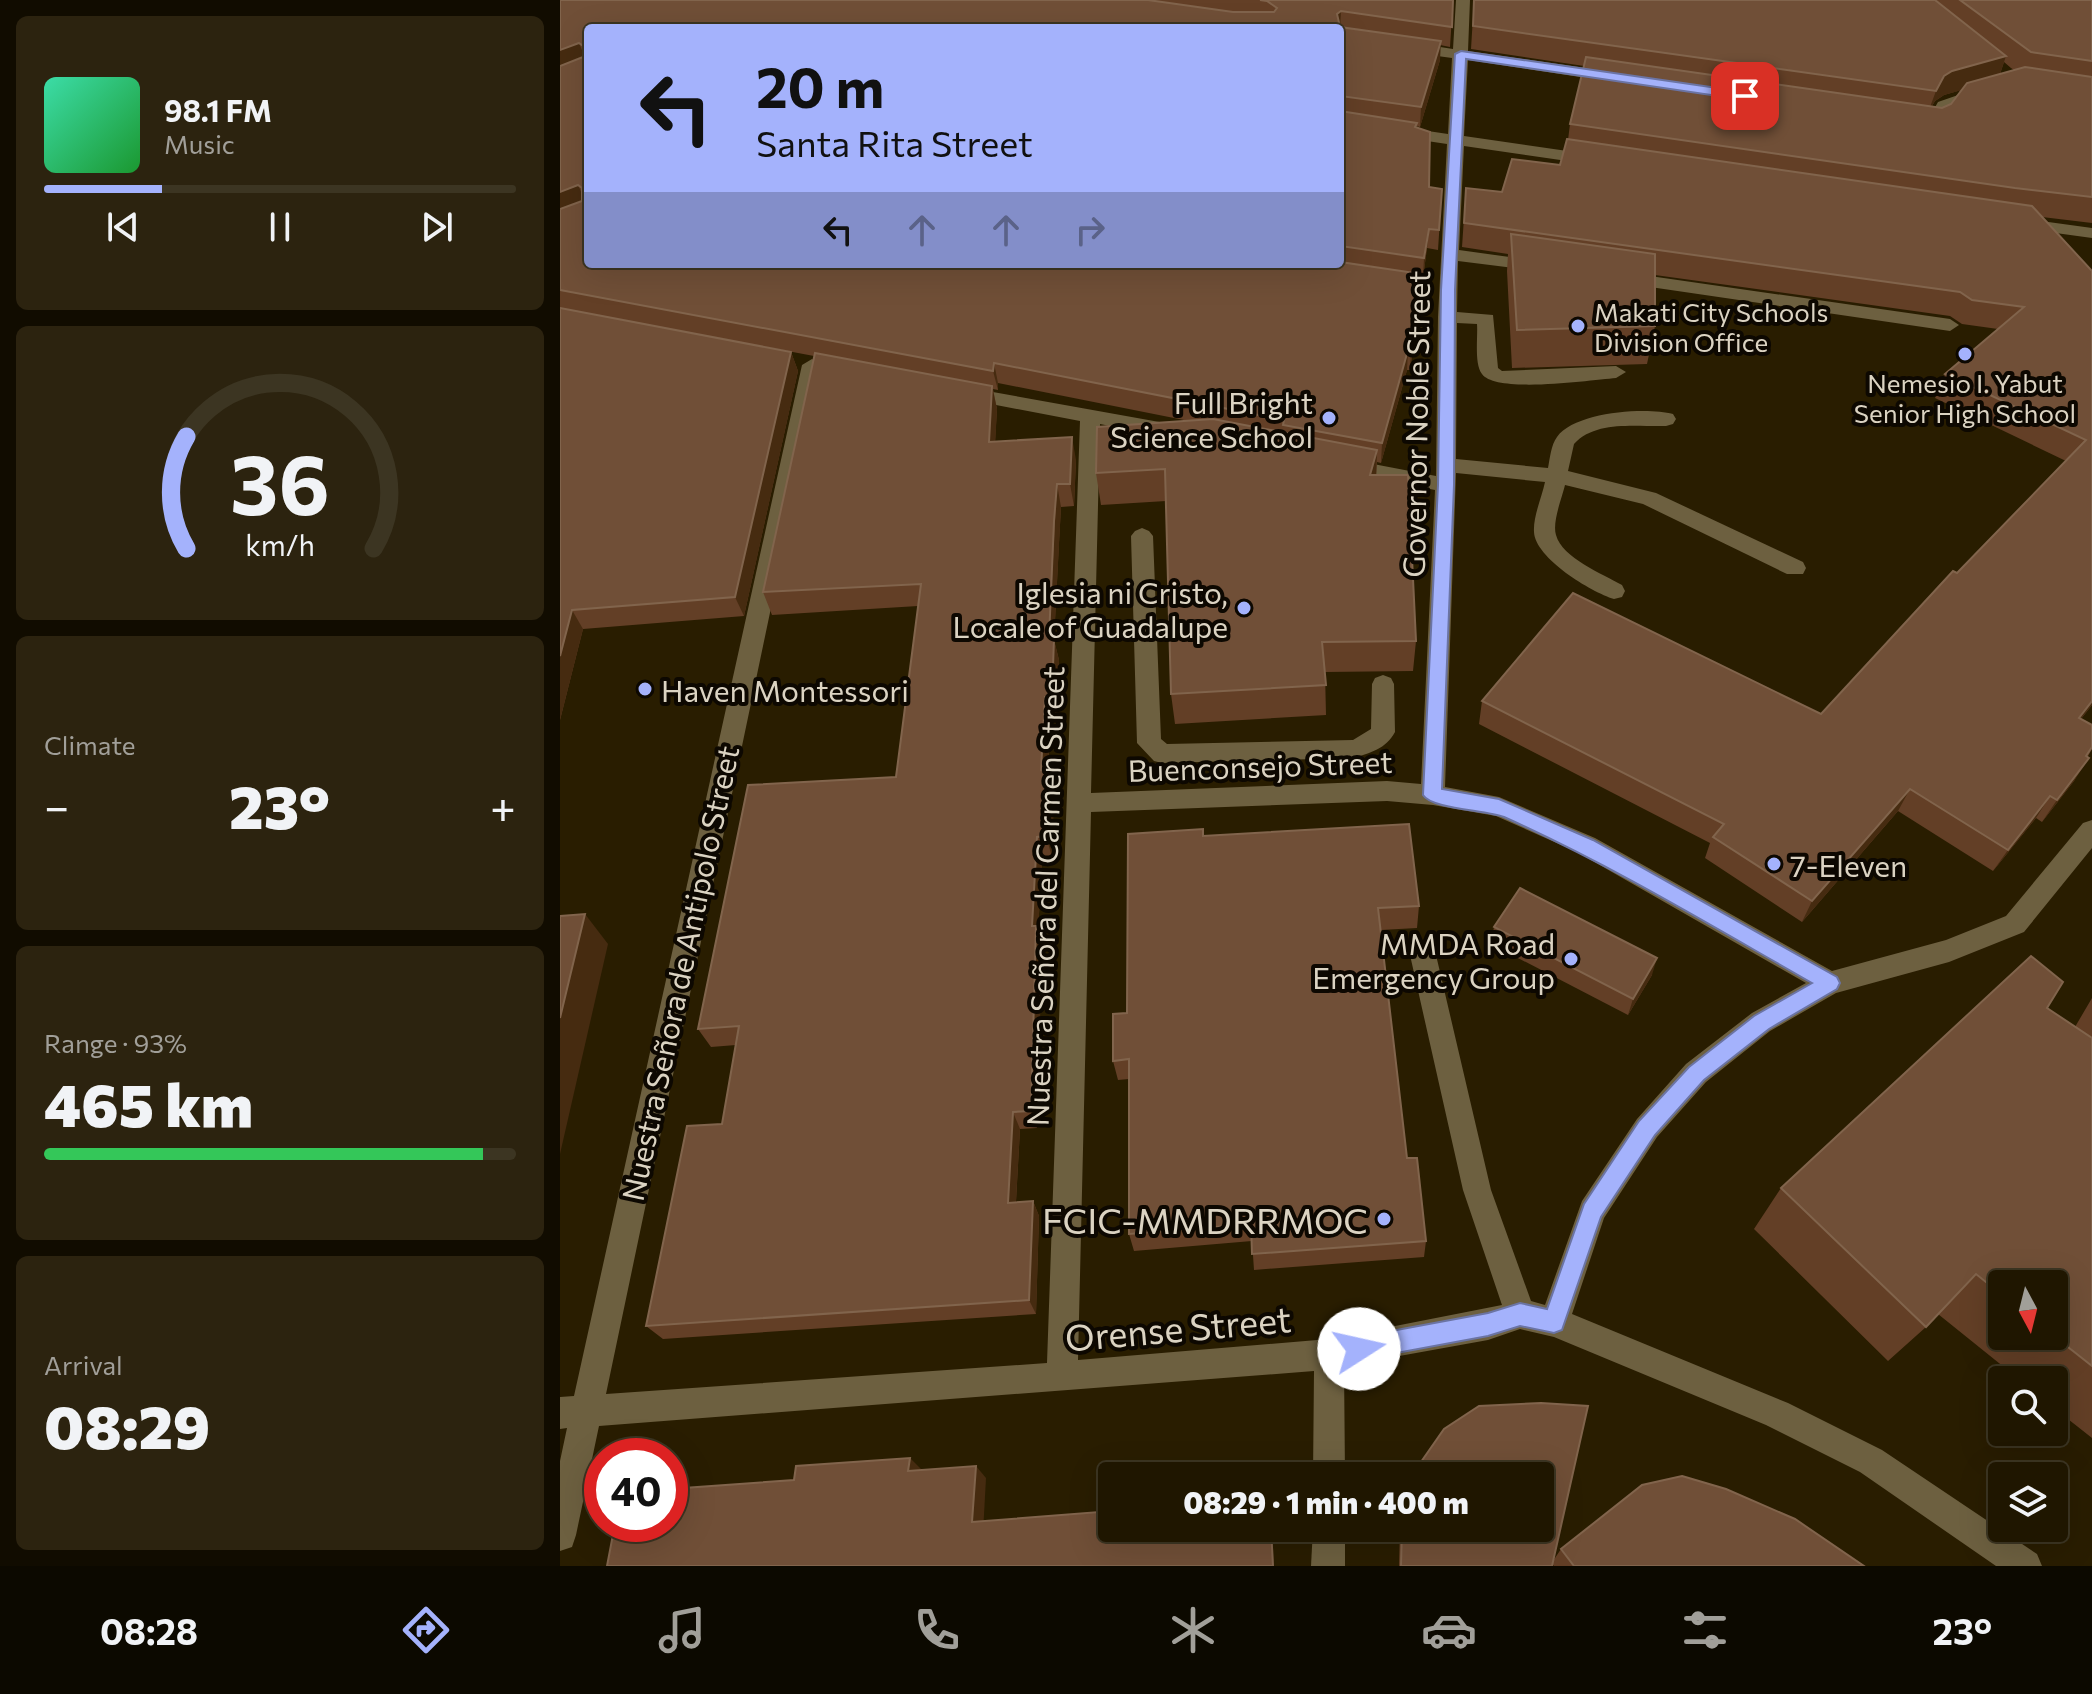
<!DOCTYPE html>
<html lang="en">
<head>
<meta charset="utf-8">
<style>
  :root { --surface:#1f1600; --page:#2c230f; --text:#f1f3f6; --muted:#a19f99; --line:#3c3522; --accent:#a4b2fc }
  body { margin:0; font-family:Commissioner,sans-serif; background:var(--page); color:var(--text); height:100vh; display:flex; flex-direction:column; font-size:30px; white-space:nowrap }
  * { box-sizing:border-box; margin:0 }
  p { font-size:26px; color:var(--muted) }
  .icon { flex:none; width:44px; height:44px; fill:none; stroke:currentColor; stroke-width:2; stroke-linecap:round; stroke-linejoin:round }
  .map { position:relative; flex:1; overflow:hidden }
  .drawer { display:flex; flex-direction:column; gap:16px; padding:16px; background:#110c00; width:560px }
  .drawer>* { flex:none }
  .top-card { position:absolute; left:24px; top:24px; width:760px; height:244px; border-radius:8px; box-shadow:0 8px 32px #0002,0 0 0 2px var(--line); background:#a4b2fc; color:#111; overflow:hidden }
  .needle { width:52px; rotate:173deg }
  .buttons { position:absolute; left:1428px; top:1270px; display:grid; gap:16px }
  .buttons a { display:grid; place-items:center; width:80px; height:80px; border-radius:8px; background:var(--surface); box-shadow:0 8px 32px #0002,0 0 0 2px var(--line); font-size:40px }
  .speed { position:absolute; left:24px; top:1438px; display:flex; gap:16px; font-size:40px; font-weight:700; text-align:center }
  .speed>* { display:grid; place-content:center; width:104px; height:104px; border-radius:50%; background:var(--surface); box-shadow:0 8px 32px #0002,0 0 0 2px var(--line); line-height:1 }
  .speed .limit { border:12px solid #d22; background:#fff; color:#111 }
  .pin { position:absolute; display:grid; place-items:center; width:68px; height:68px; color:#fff; margin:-34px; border-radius:16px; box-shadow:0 4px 12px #0006 }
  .me { position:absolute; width:88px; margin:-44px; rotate:80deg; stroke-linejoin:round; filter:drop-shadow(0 0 6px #0008) }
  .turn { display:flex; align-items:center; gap:28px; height:168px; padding:0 40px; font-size:36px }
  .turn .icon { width:104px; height:104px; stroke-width:2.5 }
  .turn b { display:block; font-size:56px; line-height:68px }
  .lanes { display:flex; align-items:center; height:76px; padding:0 40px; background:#0003; justify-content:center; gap:40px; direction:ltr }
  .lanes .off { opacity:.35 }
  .big { font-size:60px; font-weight:800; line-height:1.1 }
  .drawer .widget { flex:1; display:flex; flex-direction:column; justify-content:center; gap:12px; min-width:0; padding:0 28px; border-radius:12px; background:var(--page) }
  .drawer .dial { align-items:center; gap:0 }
  .dial svg { height:208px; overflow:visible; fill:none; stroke:var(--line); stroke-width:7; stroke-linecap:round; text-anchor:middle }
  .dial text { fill:var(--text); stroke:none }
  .song { display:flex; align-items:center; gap:24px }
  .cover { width:96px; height:96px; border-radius:12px; background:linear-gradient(135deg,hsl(160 70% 55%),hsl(130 70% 35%)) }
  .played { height:8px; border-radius:4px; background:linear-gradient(90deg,var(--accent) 25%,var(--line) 25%) }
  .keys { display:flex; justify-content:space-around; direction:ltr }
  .heat { display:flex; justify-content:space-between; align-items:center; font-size:44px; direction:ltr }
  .charge { height:12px; border-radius:6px; background:linear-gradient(90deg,#34c759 93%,var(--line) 0) }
  .trip { position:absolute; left:538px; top:1462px; width:456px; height:80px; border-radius:8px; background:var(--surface); box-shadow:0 8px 32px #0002,0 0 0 2px var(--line); font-weight:800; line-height:80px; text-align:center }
  .tabs { display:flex; height:128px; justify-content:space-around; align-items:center; background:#0c0900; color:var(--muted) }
  .tabs .icon { width:56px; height:56px }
  .tabs .selected { color:var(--accent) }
  .tabs b { font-size:36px; color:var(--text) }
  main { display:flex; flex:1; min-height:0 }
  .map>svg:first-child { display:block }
</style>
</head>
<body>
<main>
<section class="drawer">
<div class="widget">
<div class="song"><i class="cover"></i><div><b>98.1 FM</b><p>Music</p></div></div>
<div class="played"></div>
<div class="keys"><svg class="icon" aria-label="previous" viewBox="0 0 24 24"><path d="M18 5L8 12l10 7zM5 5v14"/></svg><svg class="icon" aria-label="pause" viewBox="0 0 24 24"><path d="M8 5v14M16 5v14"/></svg><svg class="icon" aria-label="next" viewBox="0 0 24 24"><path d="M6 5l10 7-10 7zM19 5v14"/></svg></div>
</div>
<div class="widget dial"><svg viewBox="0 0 100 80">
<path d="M14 69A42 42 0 1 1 86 69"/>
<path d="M14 69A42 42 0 0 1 14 26" stroke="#a4b2fc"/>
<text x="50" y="56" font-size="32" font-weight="700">36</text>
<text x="50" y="72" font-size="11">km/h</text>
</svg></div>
<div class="widget"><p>Climate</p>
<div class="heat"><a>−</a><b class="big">23°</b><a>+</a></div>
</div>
<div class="widget"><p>Range · 93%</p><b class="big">465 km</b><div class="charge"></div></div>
<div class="widget"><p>Arrival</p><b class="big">08:29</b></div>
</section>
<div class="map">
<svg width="1532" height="1566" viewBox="0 0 1532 1566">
  <rect width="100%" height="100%" fill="#291d00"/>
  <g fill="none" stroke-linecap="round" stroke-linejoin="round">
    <g fill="#6d6040" fill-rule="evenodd">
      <path d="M896 0H910L908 51 1053 72 1061 77 1053 82 908 60 904 136 1035 155 1043 160 1035 165 904 146 899 250 978 261 987 266 978 271 898 261 897 312 933 315 938 368 942 371 1056 366 1066 372 1056 378C1031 380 936 394 922 374 914 363 918 338 917 324L897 323 896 459 988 468C990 458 991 445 997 437 1015 412 1085 407 1113 414L1116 419 1113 424 1106 426C1076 427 1036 420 1014 444L1008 471 1096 493 1243 562 1246 568 1243 574H1227L1083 504 1005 485C1002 498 992 522 996 535 1002 558 1043 574 1062 585L1065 591 1062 597 1054 599C1031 592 975 558 974 532 973 516 982 497 985 482L896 473 885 787 939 797 1035 838 1272 971 1386 940 1446 916 1523 823 1532 820V848L1464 932 1389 962 1276 993 1210 1031 1146 1082 1097 1137 1044 1218 1012 1314 1228 1403 1322 1450 1477 1554 1482 1566H1436L1300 1472 1206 1425 994 1337 960 1329 928 1340 784 1366 785 1476H753L754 1371 39 1426 16 1535 12 1547 0 1551V1461L7 1428 0 1429V1397L14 1396 242 365 252 359 262 365 46 1394 487 1363 520 421 405 399 395 393 398 388 405 387 605 423 615 430 605 437 540 424 531 793 827 781 861 784 875 490 787 473 777 466 787 459 876 476 878 317 887 144 780 128V118L888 134 892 58 848 52 840 47 848 42 893 49ZM827 801 873 805 936 816 1017 852 1246 983 1192 1013 1126 1064 1077 1119 1022 1201 985 1305 971 1301 931 1190 876 955 872 947 863 944 854 947 850 955 903 1190 942 1305 769 1339 518 1360 531 812Z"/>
      <path d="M1427 85 1433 87V93L1390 108 1380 127H1363L1355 122 1357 119 1369 118 1378 102Z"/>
      <path d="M1459 218 1532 228V238L1453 227 1450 223Z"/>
      <path d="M1062 272 1390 319 1399 325 1390 331 1056 282 1053 278Z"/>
      <path d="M582 528 589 531 593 536 601 739 607 744 793 740 811 729 812 684 815 678 823 675 831 678 834 684 835 732C826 749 810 753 793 758L602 763 594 761 577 743 571 536 575 531Z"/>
      <path d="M753 1528H785V1566H751Z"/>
    </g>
  </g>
  <g fill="#633f26" fill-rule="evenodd">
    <path d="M0 0H893L890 47 880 45V60L860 127 856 126 869 187 882 189 878 250 867 248 863 278 862 277 861 294 850 370H847L821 463 817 462 816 475 856 641 853 671 765 672 766 715 615 724 611 694 606 501 541 505 536 473 629 421 438 383V390L433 389 437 409 435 442 516 460 514 506 501 507 499 543 494 640 499 660 497 718 490 719 488 769 494 790 492 857H482L478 933 482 945 477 1128 460 1129 456 1202 473 1201 479 1216 476 1314 103 1339 86 1326 162 1124 176 1045 151 1047 138 1029 336 777 358 606 212 615 203 592 254 356 0 308 231 352 238 371 184 616 23 629 0 720ZM780 28V264H28Z"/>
    <path d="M914 0H1532V223L1482 217 1532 271V705L1521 719 1532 725V749L1514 781 1482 822 1476 818 1433 871 1338 811 1242 922 1145 858 1150 843 919 724 922 701 1261 714 1506 461 1375 398 1385 374 1438 329 1402 324 1390 316 1095 275V326L1087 364 952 368 947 271 948 254 902 247 906 188 942 192 1000 165 1008 140 1010 124 1024 66 911 49ZM1444 62 1451 68 1454 70 1440 74ZM1401 90 1391 104 1382 108 1372 106 1375 101 1384 95Z"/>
    <path d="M644 836 859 906 857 928 821 930 847 1158 866 1241 864 1257 694 1270 692 1241 574 1251 569 1234V1079L558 1080 553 1061 567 1013Z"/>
    <path d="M934 927 1092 975 1068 1015 931 944Z"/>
    <path d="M1532 998V1438L1494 1408V1380H1460L1378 1314 1366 1327 1328 1361 1194 1229 1221 1188 1487 1008 1515 1027ZM1442 1284 1494 1336H1442Z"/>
    <path d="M840 1528H980L993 1561 1001 1549 1304 1566H994L992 1564V1566H839Z"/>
  </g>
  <g fill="#462b10">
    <path d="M781 11 780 30 777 14Z"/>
    <path d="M881 41 880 60 860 127 861 107Z"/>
    <path d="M19 43 27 62 0 72V50Z"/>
    <path d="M1446 56 1438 80 1384 95 1375 101 1367 115 1376 91 1384 76 1392 71Z"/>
    <path d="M18 185 27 205 0 215V192Z"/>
    <path d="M869 229 867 248 863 278 864 258Z"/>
    <path d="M862 274 861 294 850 370 851 350Z"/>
    <path d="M848 350 847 370 821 463 822 443Z"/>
    <path d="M231 352 238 371 184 616 175 597Z"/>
    <path d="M434 363 438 383V390L433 371Z"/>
    <path d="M432 386 437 409 434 465 429 442Z"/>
    <path d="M512 437 516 460 514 506 510 484Z"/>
    <path d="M817 450 816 482 810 475Z"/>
    <path d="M497 484 501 507 494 640 499 660 497 718 492 697 489 638Z"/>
    <path d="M12 610 23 629 0 720V656Z"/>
    <path d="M485 697 490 719 487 791 481 770Z"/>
    <path d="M1532 701V705L1504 740 1519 718Z"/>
    <path d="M1529 758 1514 781 1482 822 1497 800Z"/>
    <path d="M489 769 494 790 492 857 486 836Z"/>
    <path d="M1350 789 1338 811 1242 922 1252 901Z"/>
    <path d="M1490 796 1476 818 1433 871 1448 850Z"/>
    <path d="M477 837 482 857 478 933 482 945 477 1128 471 1111 472 926Z"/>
    <path d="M25 914 48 944 0 1154V1018Z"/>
    <path d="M1097 958 1092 975 1068 1015 1073 999Z"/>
    <path d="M453 1112 460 1129 455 1218 448 1203Z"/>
    <path d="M473 1201 479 1216 476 1314 469 1300Z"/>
    <path d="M350 1458 362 1470 361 1483 348 1471Z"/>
    <path d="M416 1466 426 1478 423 1533 412 1522Z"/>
    <path d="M711 1528H712L714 1566H713Z"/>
  </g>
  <g fill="#704f37" stroke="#81644c" stroke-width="2">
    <path d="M0 0H588L673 12H714L717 8 707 1 700 0H893L892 27 781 11 777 14 780 27 881 41 861 107 780 96V28H28V264H780V262L862 274 851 350H848L822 443 723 425 724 420 434 363 433 371 0 290V209L22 201V188L18 185 0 192V66L23 57V46L19 43 0 50Z"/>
    <path d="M914 0H1375L1446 56 1392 71 1384 76 1376 91 913 26Z"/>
    <path d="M1400 0H1532V61L1471 52Z"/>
    <path d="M1026 57 1382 108 1391 104 1407 83 1465 67 1532 77V197L1455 188 1010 124Z"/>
    <path d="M780 111 857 123 855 127 870 132 869 187 882 189 879 230 869 229 864 258 780 246Z"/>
    <path d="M1007 139 1472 206 1532 271V701L1519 718 1532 725V747L1526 756 1529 758 1497 800 1490 796 1448 850 1350 789 1252 901 1153 837 1164 824 922 701 1013 593 1261 714 1393 571 1397 573 1526 440 1385 374 1464 307 1412 300 1400 292 904 223 906 188 942 192 952 159 1000 165Z"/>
    <path d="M951 234 1095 254V326L957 330Z"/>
    <path d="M0 308 231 352 175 597 12 610 0 656Z"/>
    <path d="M255 353 432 386 429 442 512 437 510 484H497L494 521 489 638H494L492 697H485L481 770 489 769 486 836 477 837 472 926H476L471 1111 453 1112 448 1203 473 1201 469 1300 86 1326 127 1126 162 1124 179 1026 138 1029 188 785 336 777 361 584 203 592Z"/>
    <path d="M653 419 817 450 810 475H848L856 641 762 642 766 685 611 694 605 469 536 473 537 427Z"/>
    <path d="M849 824 859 906 818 908 847 1158H857L866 1241 692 1254 691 1224 569 1234V1059L553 1061V1014L567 1013 568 834 643 829V836Z"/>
    <path d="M960 888 1097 958 1073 999 934 927Z"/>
    <path d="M25 914 0 1018V916Z"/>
    <path d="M1471 956 1503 982 1487 1008 1532 1038V1366L1494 1336V1284H1442V1295L1416 1274 1366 1327 1221 1188Z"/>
    <path d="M981 1403 1028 1406 992 1566H841L842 1528H980V1476H856L861 1462 884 1429 919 1406Z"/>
    <path d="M350 1458 348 1471 416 1466 412 1522 552 1511V1528H711L713 1566H47L55 1524H110V1489L234 1480 236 1466Z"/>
    <path d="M1122 1476 1166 1489 1235 1519 1304 1566H1014L1001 1549 1082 1485Z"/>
  </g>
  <path fill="#a4b2fc" stroke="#6b74a4" stroke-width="2" d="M901 51 1185 92 1191 96 1185 100 906 59 895 290 894 485 882 789 939 799 1033 840 1277 977 1280 983 1277 989 1209 1029 1144 1080 1095 1135 1041 1217 1002 1330 994 1333 960 1326 928 1336 799 1360 791 1357 787 1349 791 1340 799 1337 928 1313 960 1303 987 1309 1024 1204 1079 1121 1129 1067 1194 1016 1252 983C1150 925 1051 865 944 817 927 810 871 809 863 795L878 485 881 290 895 54Z"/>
  <g fill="#a4b2fc" stroke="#0d0801" stroke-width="3">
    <circle cx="1018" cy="326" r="8"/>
    <circle cx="1405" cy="354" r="8"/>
    <circle cx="769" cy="418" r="8"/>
    <circle cx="684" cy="608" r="8"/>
    <circle cx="85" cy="689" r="8"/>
    <circle cx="1214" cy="864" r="8"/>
    <circle cx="1011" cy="959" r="8"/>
    <circle cx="824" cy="1219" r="8"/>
  </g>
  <g text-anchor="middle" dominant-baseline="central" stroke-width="8" stroke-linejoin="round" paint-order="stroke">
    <g font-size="26" fill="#dbd3c2" stroke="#0d0801" text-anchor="start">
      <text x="1034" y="311">Makati City Schools<tspan x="1034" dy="30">Division Office</tspan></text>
      <text x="1405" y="382" text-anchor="middle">Nemesio I. Yabut<tspan x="1405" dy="30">Senior High School</tspan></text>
    </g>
    <g font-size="30" fill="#dbd3c2" stroke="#0d0801" text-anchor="end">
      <text x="753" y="401">Full Bright<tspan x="753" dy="34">Science School</tspan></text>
      <text x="668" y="591">Iglesia ni Cristo,<tspan x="668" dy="34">Locale of Guadalupe</tspan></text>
      <text x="101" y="689" text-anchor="start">Haven Montessori</text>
      <text x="1230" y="864" text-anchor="start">7-Eleven</text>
      <text x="995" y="942">MMDA Road<tspan x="995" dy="34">Emergency Group</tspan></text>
    </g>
    <g font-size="30" fill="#dbd3c2" stroke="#0d0801">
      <text transform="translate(855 424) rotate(-89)">Governor Noble Street</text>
      <text transform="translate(700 765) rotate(-2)">Buenconsejo Street</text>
      <text transform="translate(484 896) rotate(-88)">Nuestra Señora del Carmen Street</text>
      <text transform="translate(119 973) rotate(-78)">Nuestra Señora de Antipolo Street</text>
    </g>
    <g font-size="36" fill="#dbd3c2" stroke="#0d0801" text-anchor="end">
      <text x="808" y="1219">FCIC-MMDRRMOC</text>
    </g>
    <g font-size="36" fill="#dbd3c2" stroke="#0d0801">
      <text transform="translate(618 1327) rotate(-5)">Orense Street</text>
    </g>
  </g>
</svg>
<div class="buttons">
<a><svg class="needle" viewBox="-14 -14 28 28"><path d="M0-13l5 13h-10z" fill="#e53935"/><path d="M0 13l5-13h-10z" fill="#a19f99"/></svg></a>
<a><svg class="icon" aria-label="search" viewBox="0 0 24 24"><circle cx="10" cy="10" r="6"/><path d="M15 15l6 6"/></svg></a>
<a><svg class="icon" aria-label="layers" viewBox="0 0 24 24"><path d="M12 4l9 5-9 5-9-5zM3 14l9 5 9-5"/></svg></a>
</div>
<div class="speed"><div class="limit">40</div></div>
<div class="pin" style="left:1185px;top:96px;background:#d93025"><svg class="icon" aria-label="arrive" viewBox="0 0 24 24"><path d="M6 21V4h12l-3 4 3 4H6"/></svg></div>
<svg class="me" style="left:799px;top:1349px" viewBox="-20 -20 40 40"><circle r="19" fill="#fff"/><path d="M0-13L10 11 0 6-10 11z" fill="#a4b2fc"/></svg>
<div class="trip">08:29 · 1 min · 400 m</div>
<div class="top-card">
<div class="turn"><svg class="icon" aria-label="left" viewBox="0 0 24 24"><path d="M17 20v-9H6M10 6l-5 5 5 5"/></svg><div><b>20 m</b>Santa Rita Street</div></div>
<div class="lanes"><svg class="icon" aria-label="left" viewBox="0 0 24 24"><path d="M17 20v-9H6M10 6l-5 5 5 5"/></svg><svg class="icon off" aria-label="ahead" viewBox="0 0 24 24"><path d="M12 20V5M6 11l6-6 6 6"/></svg><svg class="icon off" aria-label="ahead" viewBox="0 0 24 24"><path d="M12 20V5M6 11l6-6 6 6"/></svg><svg class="icon off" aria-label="right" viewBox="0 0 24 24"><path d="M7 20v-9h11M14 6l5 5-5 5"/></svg></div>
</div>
</div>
</main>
<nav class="tabs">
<b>08:28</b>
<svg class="icon selected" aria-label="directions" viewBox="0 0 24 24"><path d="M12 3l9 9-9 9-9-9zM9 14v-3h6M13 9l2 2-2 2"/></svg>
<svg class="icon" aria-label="music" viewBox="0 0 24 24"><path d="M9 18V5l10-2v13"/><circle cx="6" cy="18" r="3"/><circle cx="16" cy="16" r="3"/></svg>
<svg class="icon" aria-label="phone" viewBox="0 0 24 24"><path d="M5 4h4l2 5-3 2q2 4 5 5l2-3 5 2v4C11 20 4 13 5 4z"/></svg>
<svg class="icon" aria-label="climate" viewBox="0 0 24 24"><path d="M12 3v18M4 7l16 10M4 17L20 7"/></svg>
<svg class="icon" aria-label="car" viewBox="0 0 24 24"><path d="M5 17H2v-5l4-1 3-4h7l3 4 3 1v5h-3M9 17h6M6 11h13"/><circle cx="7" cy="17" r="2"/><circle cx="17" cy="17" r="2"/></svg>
<svg class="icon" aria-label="filters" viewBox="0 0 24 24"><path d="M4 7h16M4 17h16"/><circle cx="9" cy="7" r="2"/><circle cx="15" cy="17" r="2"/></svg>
<b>23°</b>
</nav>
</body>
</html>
